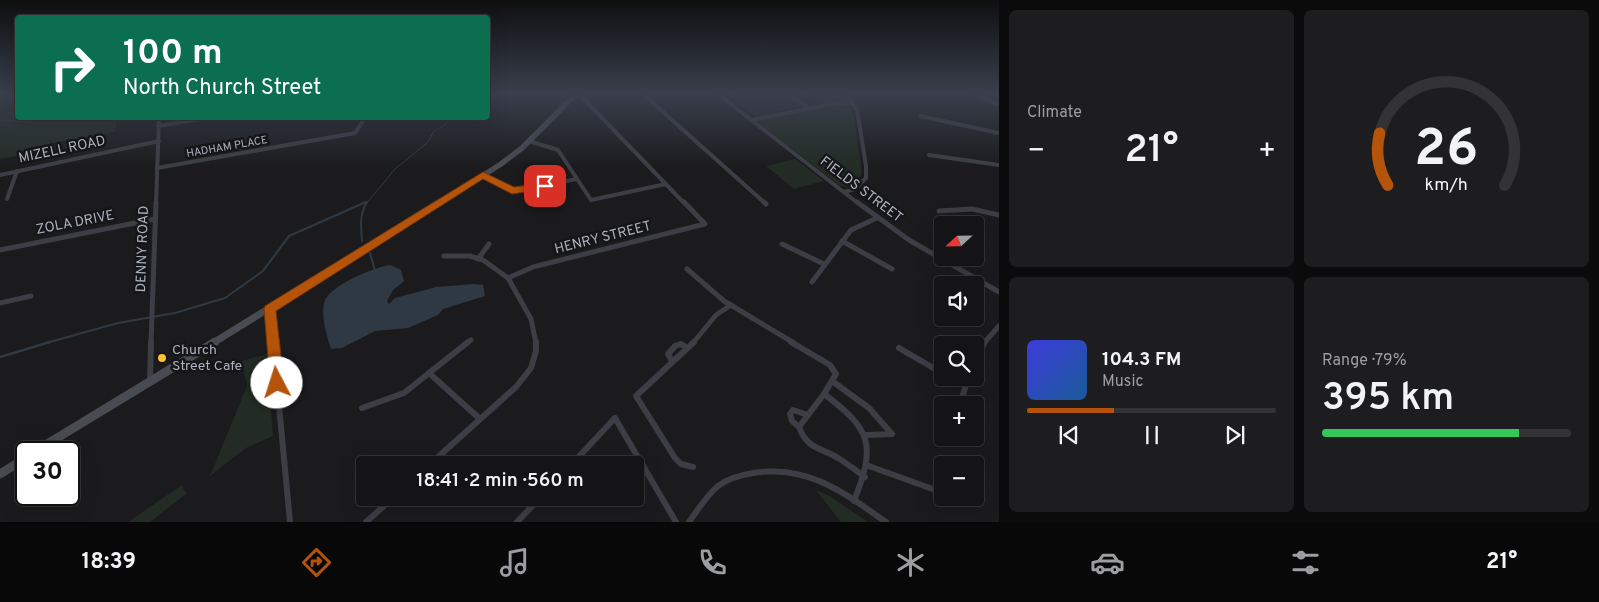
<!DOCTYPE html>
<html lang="en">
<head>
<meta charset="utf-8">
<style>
  :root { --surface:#141416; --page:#1d1d1f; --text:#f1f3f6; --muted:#9d9ea1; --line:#333335; --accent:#b45309 }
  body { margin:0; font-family:Overpass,sans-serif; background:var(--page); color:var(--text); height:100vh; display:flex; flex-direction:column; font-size:19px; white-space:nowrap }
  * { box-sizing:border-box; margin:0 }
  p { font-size:16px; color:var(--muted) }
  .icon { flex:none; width:28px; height:28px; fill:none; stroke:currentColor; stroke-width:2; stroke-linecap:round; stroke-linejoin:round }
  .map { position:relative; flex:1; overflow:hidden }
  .sheet { display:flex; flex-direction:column; gap:10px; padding:10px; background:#0b0b0c; width:600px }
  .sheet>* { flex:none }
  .top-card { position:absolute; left:15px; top:15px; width:475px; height:105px; border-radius:5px; box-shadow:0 5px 20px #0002,0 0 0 1px var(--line); background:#0b6e4f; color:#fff; overflow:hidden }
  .needle { width:32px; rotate:248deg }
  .tools { position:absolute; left:934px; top:216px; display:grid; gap:10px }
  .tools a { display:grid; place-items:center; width:50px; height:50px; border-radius:5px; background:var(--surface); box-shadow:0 5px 20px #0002,0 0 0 1px var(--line); font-size:25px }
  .speed { position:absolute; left:15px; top:441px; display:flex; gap:10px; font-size:25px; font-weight:700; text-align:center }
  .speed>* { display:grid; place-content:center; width:65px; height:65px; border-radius:50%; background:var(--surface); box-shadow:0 5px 20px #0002,0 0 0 1px var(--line); line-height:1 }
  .speed .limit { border:2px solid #111; border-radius:8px; background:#fff; color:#111 }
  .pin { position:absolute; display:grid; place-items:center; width:42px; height:42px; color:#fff; margin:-21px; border-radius:10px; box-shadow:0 2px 8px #0006 }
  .me { position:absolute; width:55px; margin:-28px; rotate:355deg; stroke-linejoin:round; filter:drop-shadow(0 0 4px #0008) }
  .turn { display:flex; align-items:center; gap:18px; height:105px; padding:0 25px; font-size:22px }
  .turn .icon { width:65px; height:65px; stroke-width:2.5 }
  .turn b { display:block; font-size:35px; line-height:42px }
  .big { font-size:38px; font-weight:600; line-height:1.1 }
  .sheet .card { flex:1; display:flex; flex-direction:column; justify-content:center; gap:8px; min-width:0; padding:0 18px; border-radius:8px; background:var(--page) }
  .sheet .dial { align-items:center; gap:0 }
  .dial svg { height:130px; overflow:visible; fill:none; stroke:var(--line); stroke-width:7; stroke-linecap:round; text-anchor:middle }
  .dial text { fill:var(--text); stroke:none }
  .song { display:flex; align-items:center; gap:15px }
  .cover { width:60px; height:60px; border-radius:8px; background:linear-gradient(135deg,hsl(240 70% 55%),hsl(210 70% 35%)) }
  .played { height:5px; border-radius:2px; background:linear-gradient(90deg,var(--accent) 35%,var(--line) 35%) }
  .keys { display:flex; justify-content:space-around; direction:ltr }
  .heat { display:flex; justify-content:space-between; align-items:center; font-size:28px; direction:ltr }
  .charge { height:8px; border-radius:4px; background:linear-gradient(90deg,#34c759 79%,var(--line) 0) }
  .sheet .tiles { flex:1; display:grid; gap:10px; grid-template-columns:repeat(2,1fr) }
  .trip { position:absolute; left:356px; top:456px; width:288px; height:50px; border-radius:5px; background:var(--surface); box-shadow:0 5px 20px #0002,0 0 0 1px var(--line); font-weight:600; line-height:50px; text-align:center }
  .dock { display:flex; height:80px; justify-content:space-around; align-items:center; background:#080809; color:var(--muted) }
  .dock .icon { width:35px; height:35px }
  .dock .on { color:var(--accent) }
  .dock b { font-size:22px; color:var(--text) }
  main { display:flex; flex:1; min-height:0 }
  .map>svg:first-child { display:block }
</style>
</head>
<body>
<main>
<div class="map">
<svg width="999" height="522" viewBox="0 0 999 522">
  <rect width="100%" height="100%" fill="#1b1b1d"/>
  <g fill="#27272b">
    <path d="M727 94H786L803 106 756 117Z"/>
    <path d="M803 94H842L846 100 819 104Z"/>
  </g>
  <g fill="#222c24">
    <path d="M12 94H17L18 118H135L117 121 115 132 28 148 26 154 0 159V97Z"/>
    <path d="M847 105 853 110 862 172 860 178 849 187 840 186 759 123 760 120 831 106Z"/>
    <path d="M795 159 824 181 794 189 766 166Z"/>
    <path d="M267 354 273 436 246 448 210 476 247 386 242 361Z"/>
    <path d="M182 485 186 494 150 522H128Z"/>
    <path d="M816 490 831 497 868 522H841Z"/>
  </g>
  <path fill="#2f3943" d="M390 265 401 270 404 281 393 290 387 301 389 304 395 298 436 287 474 284 483 285 485 296 443 309 438 315 408 328 375 331 342 348 331 349C327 336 321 318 324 303 328 286 374 267 390 265Z"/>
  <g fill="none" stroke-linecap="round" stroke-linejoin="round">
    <g stroke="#2f3943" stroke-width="1">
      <path d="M0 121H29L49 118"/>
      <path d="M363 204 367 202"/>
      <path d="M366 204 395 169 428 142 434 131 444 126 447 122 446 118"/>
    </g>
    <g stroke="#2f3943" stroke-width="2">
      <path d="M362 241C361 227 359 215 367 202"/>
      <path d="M370 253 375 271"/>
      <path d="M46 343 118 323 175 313 225 298 263 271 289 236 366 202"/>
    </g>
    <path stroke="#2f3943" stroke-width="2.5" d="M0 357 50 342"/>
    <g stroke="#3d3e45" stroke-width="4">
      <path d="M579 94 685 204"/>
      <path d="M643 94 766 204"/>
      <path d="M718 94 859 204"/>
      <path d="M789 94 809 108"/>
      <path d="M974 94 999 105"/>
      <path d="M920 116 999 133"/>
      <path d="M752 120 832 104 852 103"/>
      <path d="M158 126 207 118"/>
      <path d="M529 141 558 150 591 200 666 184"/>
      <path d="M929 155 999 165"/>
      <path d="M157 168 355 133 365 118"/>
      <path d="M0 175 159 141"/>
      <path d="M483 175 513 190 530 189 576 179"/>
      <path d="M844 192 855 189 866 178V166L857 110 846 94"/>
      <path d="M7 199 17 171"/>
      <path d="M156 204 159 118"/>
    </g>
    <g stroke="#3d3e45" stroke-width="5">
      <path d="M764 202 766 204"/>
      <path d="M857 202 909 240 999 292"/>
      <path d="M939 211 972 209 999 215"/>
      <path d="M842 241 892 269"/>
      <path d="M782 244 824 264"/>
      <path d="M0 250 155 219"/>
      <path d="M444 256H470L483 260 508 278 531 319 536 343"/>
      <path d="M478 259 489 244"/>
      <path d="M687 269 724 301 794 343"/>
      <path d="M508 278 533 267 705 224 684 202"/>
      <path d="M812 282 851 230 877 218"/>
      <path d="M0 303 31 296"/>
      <path d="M270 309 273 343"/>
      <path d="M151 343 156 202"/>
      <path d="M467 343 471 340"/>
      <path d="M693 343 716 315 731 305"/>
      <path d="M984 343 999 326"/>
    </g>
    <g stroke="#3d3e45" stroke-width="6">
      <path d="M273 342 290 522"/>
      <path d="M791 342 830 365 836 374 824 394 799 427C808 450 820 447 838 458 848 464 856 471 865 477"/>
      <path d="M899 348 942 373"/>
      <path d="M672 361 668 354 675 346 681 344 687 348"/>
      <path d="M975 362 985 342"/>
      <path d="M429 373 480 419"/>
      <path d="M951 378 964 385"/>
      <path d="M150 381 151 342"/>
      <path d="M832 381 869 408 892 434 867 435"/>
      <path d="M824 394C872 430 876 445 854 501"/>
      <path d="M960 405 968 378"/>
      <path d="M362 408 404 393 468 342"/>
      <path d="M799 427 792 421 790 414 793 410 808 415"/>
      <path d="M429 465 516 387 531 368 536 351V342"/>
      <path d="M571 465 615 418 676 522"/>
      <path d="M866 465 941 492"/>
      <path d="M693 467 681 464 675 458 636 396 694 342"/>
      <path d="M366 522 393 498"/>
      <path d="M517 522 540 498"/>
      <path d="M689 522C698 510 706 496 718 486 728 478 741 475 753 473 808 464 844 493 886 522"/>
    </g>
    <path stroke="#494b53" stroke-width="5.5" d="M438 204 501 164 522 148 576 94"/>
    <path stroke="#494b53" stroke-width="7" d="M213 343 440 202"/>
    <g stroke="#494b53" stroke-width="9">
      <path d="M34 452 215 342"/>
      <path d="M0 474 26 458"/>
    </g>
  </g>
  <linearGradient id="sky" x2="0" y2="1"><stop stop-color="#0f0f10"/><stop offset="0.56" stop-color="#393f4c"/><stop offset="1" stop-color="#393f4c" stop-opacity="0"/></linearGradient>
  <rect width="999" height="167" fill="url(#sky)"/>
  <path fill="#b45309" stroke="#753606" d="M483 172 514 187 545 183 550 186 545 189 512 194 483 179 276 311 284 383 282 387 277 389 272 387 270 383 264 309 265 306Z"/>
  <circle fill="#ffc331" stroke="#161619" stroke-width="2" cx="162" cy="358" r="5"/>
  <g text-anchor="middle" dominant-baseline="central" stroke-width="5" stroke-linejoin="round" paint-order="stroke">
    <g font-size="11" fill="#acb1be" stroke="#161619">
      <text transform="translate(227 147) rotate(-10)">HADHAM PLACE</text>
    </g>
    <g font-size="14" fill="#acb1be" stroke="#161619">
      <text transform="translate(62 150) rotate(-12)">MIZELL ROAD</text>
      <text transform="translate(861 190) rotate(37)">FIELDS STREET</text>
      <text transform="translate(75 223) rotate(-11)">ZOLA DRIVE</text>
      <text transform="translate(603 238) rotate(-14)">HENRY STREET</text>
      <text transform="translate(143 249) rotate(-88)">DENNY ROAD</text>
    </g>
    <g font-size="14" fill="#acb1be" stroke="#161619" text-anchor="start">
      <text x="172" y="350">Church<tspan x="172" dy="16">Street Cafe</tspan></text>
    </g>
  </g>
</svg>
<div class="tools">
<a><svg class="needle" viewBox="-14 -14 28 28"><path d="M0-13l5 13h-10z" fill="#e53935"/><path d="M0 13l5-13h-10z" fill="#9d9ea1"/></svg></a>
<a><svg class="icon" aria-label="sound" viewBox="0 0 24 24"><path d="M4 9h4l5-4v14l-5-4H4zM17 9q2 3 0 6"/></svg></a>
<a><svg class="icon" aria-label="search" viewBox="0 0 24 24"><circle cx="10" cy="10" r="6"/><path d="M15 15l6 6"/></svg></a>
<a>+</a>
<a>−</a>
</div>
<div class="speed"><div class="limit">30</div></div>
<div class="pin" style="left:545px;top:186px;background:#d93025"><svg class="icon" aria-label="arrive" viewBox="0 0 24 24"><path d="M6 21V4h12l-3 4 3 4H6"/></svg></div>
<svg class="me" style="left:277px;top:383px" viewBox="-20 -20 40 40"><circle r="19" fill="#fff"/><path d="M0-13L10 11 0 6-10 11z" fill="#b45309"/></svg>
<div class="trip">18:41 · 2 min · 560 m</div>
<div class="top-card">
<div class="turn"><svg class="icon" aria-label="right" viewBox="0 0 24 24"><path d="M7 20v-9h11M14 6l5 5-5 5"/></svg><div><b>100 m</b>North Church Street</div></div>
</div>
</div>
<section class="sheet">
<div class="tiles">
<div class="card"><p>Climate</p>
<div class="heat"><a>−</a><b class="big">21°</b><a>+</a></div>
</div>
<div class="card dial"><svg viewBox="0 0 100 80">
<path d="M14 69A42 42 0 1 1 86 69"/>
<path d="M14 69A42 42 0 0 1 9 37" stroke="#b45309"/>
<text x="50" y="56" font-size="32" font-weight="700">26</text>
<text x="50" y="72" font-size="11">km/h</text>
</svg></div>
<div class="card">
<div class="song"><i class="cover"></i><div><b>104.3 FM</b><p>Music</p></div></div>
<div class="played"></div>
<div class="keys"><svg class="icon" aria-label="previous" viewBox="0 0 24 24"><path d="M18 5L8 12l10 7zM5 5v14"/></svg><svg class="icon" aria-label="pause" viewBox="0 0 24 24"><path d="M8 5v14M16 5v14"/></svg><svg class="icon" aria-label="next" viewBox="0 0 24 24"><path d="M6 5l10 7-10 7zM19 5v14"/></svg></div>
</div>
<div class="card"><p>Range · 79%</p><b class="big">395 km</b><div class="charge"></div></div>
</div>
</section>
</main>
<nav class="dock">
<b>18:39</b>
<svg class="icon on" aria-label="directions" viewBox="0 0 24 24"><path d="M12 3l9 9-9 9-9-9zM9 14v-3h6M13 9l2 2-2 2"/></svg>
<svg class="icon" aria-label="music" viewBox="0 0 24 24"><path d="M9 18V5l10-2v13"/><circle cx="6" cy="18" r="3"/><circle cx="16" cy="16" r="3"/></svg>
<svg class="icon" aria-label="phone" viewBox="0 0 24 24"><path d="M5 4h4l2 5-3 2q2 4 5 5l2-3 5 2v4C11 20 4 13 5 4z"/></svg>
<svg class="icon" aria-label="climate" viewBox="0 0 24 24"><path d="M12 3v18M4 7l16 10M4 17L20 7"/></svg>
<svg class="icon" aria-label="car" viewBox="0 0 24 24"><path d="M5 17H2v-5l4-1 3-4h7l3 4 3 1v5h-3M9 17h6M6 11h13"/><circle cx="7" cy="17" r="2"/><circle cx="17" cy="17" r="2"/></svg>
<svg class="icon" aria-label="filters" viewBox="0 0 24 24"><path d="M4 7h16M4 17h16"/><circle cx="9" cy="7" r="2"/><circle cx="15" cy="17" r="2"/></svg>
<b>21°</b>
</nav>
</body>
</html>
